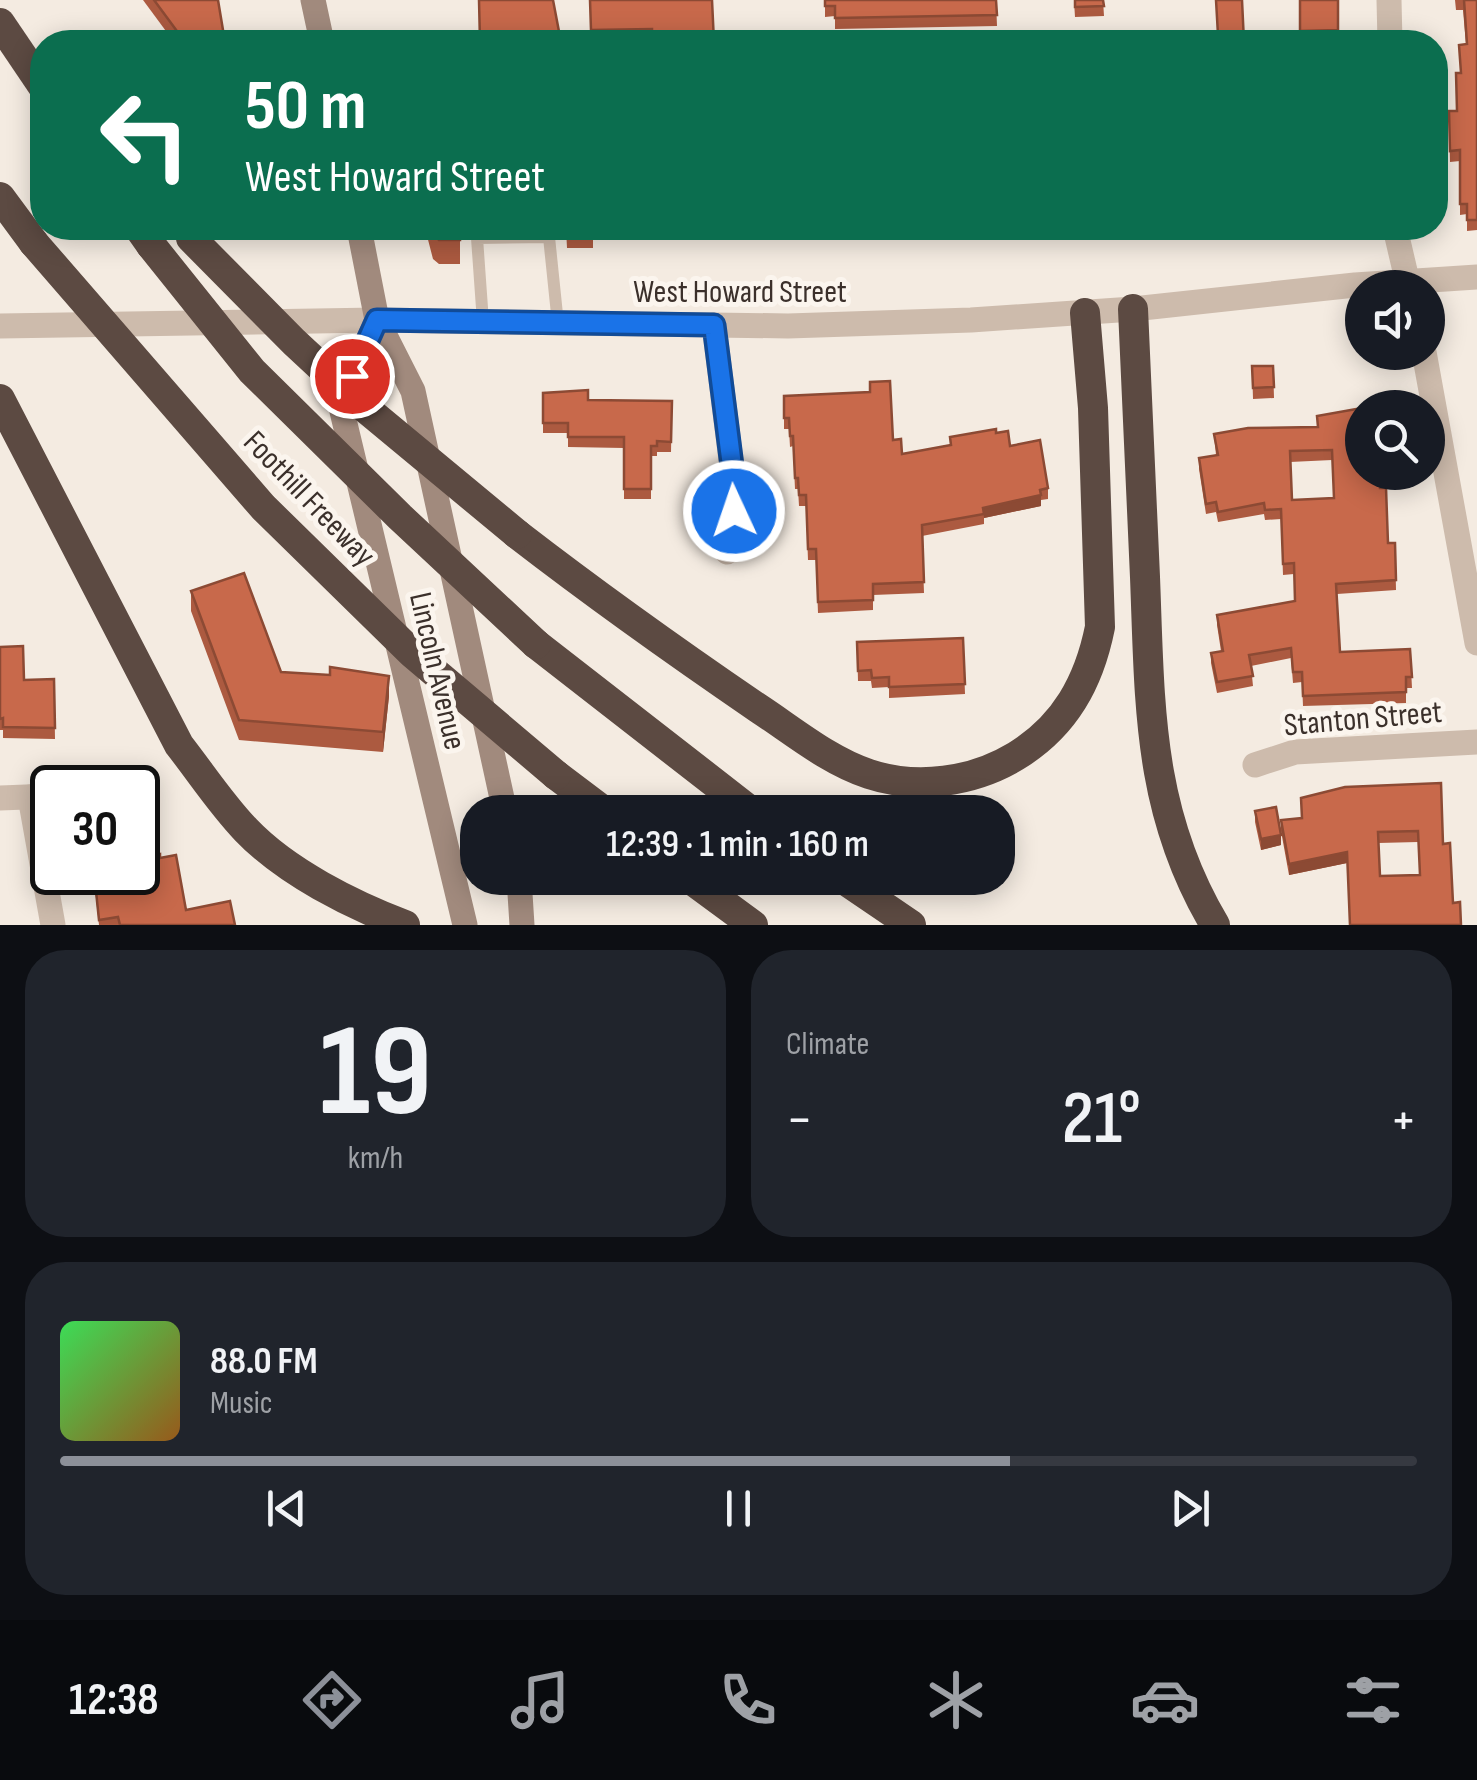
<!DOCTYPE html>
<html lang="en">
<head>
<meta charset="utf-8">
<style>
  :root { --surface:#171b24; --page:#20242c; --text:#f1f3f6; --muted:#9ea1a6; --line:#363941; --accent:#8c9099 }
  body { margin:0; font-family:"Sofia Sans Condensed",sans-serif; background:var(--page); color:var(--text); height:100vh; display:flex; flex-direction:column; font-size:38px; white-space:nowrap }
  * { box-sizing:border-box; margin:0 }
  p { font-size:32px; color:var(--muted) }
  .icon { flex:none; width:55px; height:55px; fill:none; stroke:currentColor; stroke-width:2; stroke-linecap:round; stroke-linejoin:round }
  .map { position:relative; height:925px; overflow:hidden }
  .side { display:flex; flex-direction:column; gap:25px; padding:25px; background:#0d0f14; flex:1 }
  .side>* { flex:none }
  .guide { position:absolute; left:30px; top:30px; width:1418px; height:210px; border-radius:40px; box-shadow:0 5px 25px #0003; background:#0b6e4f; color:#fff; overflow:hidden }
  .controls { position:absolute; left:1345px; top:270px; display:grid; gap:20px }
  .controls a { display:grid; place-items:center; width:100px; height:100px; border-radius:50%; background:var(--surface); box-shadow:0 5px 25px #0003; font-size:50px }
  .speed { position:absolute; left:30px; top:765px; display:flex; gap:20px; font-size:50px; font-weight:700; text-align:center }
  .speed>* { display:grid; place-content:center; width:130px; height:130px; border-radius:50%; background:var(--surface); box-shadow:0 5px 25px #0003; line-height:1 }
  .speed .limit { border:5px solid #111; border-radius:15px; background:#fff; color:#111 }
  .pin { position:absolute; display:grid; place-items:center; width:85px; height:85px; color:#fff; margin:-42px; border:5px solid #fff; border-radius:50%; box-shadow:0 2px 10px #0007 }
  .me { position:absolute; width:110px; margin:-55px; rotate:357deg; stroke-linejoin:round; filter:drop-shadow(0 0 8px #0008) }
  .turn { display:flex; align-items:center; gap:35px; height:210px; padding:0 50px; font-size:45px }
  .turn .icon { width:130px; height:130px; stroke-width:2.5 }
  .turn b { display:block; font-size:70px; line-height:85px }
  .big { font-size:75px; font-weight:600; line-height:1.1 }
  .side .tile { flex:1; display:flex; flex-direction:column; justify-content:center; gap:15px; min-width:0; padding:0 35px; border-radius:40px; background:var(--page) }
  .side .dial { align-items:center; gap:0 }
  .dial b { font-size:130px; line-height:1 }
  .song { display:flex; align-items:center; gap:30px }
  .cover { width:120px; height:120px; border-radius:15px; background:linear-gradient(135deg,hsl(130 70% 55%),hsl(30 70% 35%)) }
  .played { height:10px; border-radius:5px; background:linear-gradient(90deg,var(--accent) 70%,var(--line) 70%) }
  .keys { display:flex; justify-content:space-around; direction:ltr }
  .heat { display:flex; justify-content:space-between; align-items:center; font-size:55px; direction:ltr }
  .side .tiles { flex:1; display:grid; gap:25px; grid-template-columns:1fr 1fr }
  .tile:last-child { grid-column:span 2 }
  .trip { position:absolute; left:460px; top:795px; width:555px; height:100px; border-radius:40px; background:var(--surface); box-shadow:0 5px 25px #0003; font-weight:600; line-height:100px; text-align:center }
  .menu { display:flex; height:160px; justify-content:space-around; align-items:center; background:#090b0e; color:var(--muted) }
  .menu .icon { width:70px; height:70px }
  .menu .active { color:var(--accent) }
  .menu b { font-size:45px; color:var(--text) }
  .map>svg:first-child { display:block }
</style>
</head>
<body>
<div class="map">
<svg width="1477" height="925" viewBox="0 0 1477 925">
  <rect width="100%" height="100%" fill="#f4ebe1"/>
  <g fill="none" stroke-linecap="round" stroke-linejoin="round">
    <path stroke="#cdbbac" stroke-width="12" d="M483 322 477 238 549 237 558 324"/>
    <g stroke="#cdbbac" stroke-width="25">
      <path d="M1389 0 1390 42"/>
      <path d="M1395 228 1409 288"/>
      <path d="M1133 309 1355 285 1477 277"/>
      <path d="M714 325 735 492 727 552"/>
      <path d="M0 326 377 320"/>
      <path d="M1424 352 1477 643"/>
      <path d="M1255 765 1295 752 1477 742"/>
      <path d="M30 797 53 925"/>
      <path d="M0 798 52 796"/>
    </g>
    <path stroke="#cdbbac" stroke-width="25" d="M377 320 788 326 971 320 1133 309"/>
    <g stroke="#a18a7d" stroke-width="25">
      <path d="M313 0 322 42"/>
      <path d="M359 228 377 320 413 391 505 812"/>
      <path d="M377 320 340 403 465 925"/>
      <path d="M519 878 522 925"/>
    </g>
    <g stroke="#5c4a42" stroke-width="30">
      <path d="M0 23 42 85"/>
      <path d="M0 197 34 243"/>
      <path d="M139 228 151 245"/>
      <path d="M1133 309C1137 398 1141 487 1145 577 1150 704 1147 811 1215 925"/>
      <path d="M0 399 179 745C201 773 221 804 246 830 286 872 352 905 405 925"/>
      <path d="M517 534C596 595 676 652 758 708 793 731 829 761 869 774 917 790 973 782 1016 756 1065 726 1089 682 1100 627L1093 408 1085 313"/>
      <path d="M536 644 752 812"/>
      <path d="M556 775 605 812"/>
      <path d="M689 878 753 925"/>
      <path d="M842 878 911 925"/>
    </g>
    <g stroke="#5c4a42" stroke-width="30">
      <path d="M191 238 294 342 365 408 517 534"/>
      <path d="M34 243 263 507 412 653 556 775"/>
      <path d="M151 245 252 371 400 517 536 644"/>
    </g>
  </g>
  <g fill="#ac5a40" fill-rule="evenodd">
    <path d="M143 0H218L225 42H174Z"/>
    <path d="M590 0H712L652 39 591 40Z"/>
    <path d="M825 0H996L997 26 835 29V16L825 17Z"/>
    <path d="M1074 0H1103L1104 16 1075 17Z"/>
    <path d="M1300 0H1338V41L1300 42Z"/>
    <path d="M1455 0H1477V230L1467 231V214L1460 215V161L1450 162 1449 111H1457L1460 73 1466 44 1463 10H1456Z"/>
    <path d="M425 228H479H460V264H439L433 259Z"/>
    <path d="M566 228H653V238L593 240V248H567Z"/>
    <path d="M687 228H912L884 231 687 236Z"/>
    <path d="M1252 366H1273L1274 398 1253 399Z"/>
    <path d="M543 393 588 400 672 401 671 452H657V456H651V499H624V448L568 447V433H543Z"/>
    <path d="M784 396 893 440 902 454 950 445V437L996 433 1010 446 1048 488V499L1041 500V506L984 518V524L922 536 924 593 873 595V610L818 613 816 560H808L806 506H799L798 489H795L793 446 790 447 789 429H784Z"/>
    <path d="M1317 427 1380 488 1388 543H1395L1396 590 1337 594 1340 652 1410 649 1412 688H1406V703L1303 706 1302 682 1293 683 1291 658 1251 666 1253 686 1217 693 1211 663V653L1221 651 1217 625V615L1295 601 1294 574 1283 575 1281 519 1265 520 1264 514 1218 522 1216 512 1206 514 1199 469V458L1216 455 1214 434ZM1332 460 1334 498 1292 500 1290 462Z"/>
    <path d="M191 591 281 672 389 696 383 752 239 740 191 611Z"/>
    <path d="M963 638 965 694 889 698V687L872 688 871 681H858L857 642Z"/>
    <path d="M0 647 24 680 54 679 55 739 3 738V730H0Z"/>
    <path d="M1345 787 1443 844 1453 903 1461 925 1347 863 1289 875 1281 831V820L1301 818ZM1418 842 1420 875 1380 876 1378 843Z"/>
    <path d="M1255 811 1281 845 1261 850 1255 822Z"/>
    <path d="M160 858 186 910 235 925H99L93 872Z"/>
  </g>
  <g fill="#8c4a34">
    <path d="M1041 495V506L984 518 983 508Z"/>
    <path d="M389 676V696L383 752V732Z"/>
    <path d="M1281 835V845L1261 850V839Z"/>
    <path d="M1347 852V863L1289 875V864Z"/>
  </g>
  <g fill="#c8694b" stroke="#8c4a34" stroke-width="2.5" fill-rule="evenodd">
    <path d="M154 0H218L225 42H185Z"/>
    <path d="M479 0H553L561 42H480Z"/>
    <path d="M590 0H712L714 42H652V29L591 30Z"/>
    <path d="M825 0H996L997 15 835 18V6H825Z"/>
    <path d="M1075 0H1103L1104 6 1075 7Z"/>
    <path d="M1216 0H1242L1244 42H1187V35H1218Z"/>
    <path d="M1300 0H1338V30L1300 31Z"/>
    <path d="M1464 0H1477V220H1467V204H1460V150L1450 151 1449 111H1457L1456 73H1461L1459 45 1467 44Z"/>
    <path d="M431 228H460V240H439L433 234Z"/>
    <path d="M1252 366H1273L1274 387 1253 388Z"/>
    <path d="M890 381 893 440 901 439 902 454 951 445 950 437 996 429V433L1008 431 1010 446 1040 440 1048 488 1040 490 1041 495 983 508 984 514 922 525 924 582 873 584V600L818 602 816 549H808L806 495H799L798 478H795L793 436H790L789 418H784V396L870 392V382Z"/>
    <path d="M588 390V400L672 401 671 442 657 441V446H651V489H624V437H568V423H543V393Z"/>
    <path d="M1362 408V472H1379L1380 488H1386L1388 543H1395L1396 580 1336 584 1340 652 1410 649 1412 677H1406V692L1303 696 1302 672H1293L1291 648 1249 655 1253 676 1217 682 1211 653 1223 651 1217 615 1295 601 1294 563 1283 564 1281 509 1265 510 1264 503 1218 512 1216 502 1206 504 1199 458 1218 455 1214 434 1248 428 1318 427 1317 416ZM1332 450 1334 498 1292 500 1290 451Z"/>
    <path d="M244 573 281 672 330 675V667L389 676 383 732 239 720 191 591Z"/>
    <path d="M963 638 965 684 889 687V677L872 678 871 670 858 671 857 642Z"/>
    <path d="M23 646 24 680 54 679 55 728 3 727V718L0 719V647Z"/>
    <path d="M1441 783 1443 844 1450 843 1453 903 1460 902 1461 925H1350L1347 852 1289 864 1281 820 1302 818 1301 798 1345 787ZM1418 831 1420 875 1380 876 1378 832Z"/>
    <path d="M1276 807 1281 835 1261 839 1255 811Z"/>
    <path d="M160 854V858L176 855 186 910 230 901 235 925H120L118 917 99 920 94 872H138V859Z"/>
  </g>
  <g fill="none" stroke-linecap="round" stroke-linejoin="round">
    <g stroke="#114b97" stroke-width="25">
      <path id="route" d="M352 376 377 320 714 325 732 466 734 511"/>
    </g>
    <use href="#route" stroke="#1a73e8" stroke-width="18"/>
  </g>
  <g text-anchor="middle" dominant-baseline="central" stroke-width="10" stroke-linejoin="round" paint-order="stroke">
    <g font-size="32" fill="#3b302b" stroke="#fbf5ee">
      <text x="740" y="292">West Howard Street</text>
      <text transform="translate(309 499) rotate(46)">Foothill Freeway</text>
      <text transform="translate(437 671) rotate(77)">Lincoln Avenue</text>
      <text transform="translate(1363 719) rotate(-5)">Stanton Street</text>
    </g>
  </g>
</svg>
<div class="controls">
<a><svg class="icon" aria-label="sound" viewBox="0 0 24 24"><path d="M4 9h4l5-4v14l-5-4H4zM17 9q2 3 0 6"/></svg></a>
<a><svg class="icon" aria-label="search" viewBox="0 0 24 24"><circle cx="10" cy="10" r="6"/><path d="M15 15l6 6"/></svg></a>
</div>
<div class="speed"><div class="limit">30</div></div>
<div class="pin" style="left:352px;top:376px;background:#d93025"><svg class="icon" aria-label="arrive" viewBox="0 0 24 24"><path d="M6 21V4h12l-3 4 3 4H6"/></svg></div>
<svg class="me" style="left:734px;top:511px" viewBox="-20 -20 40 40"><circle r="17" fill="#1a73e8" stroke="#fff" stroke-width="3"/><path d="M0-11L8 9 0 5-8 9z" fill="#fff"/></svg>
<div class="trip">12:39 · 1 min · 160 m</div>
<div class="guide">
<div class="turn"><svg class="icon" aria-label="left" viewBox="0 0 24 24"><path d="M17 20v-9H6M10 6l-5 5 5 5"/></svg><div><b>50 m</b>West Howard Street</div></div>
</div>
</div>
<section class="side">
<div class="tiles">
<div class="tile dial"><b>19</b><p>km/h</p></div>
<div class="tile"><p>Climate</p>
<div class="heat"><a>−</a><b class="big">21°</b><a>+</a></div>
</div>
<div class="tile">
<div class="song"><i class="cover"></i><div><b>88.0 FM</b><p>Music</p></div></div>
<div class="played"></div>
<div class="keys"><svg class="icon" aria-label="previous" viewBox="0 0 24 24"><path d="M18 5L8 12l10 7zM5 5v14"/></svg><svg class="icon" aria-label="pause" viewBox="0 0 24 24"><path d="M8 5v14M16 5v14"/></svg><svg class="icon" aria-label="next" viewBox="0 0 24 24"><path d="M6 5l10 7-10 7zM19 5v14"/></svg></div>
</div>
</div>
</section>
<nav class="menu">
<b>12:38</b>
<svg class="icon active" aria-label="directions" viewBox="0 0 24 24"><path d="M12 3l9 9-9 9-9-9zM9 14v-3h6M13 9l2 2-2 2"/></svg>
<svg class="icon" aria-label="music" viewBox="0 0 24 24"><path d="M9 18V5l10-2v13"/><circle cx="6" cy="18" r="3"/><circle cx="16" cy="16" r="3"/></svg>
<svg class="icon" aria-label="phone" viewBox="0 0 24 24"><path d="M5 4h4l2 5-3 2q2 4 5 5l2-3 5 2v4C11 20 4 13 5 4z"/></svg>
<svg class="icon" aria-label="climate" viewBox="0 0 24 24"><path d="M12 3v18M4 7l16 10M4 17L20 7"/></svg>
<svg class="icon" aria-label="car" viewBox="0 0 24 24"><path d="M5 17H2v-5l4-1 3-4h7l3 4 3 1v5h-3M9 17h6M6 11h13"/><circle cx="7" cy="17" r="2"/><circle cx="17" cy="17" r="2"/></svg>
<svg class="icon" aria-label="filters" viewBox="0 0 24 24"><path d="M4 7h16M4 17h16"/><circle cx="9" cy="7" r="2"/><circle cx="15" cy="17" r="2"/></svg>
</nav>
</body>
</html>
